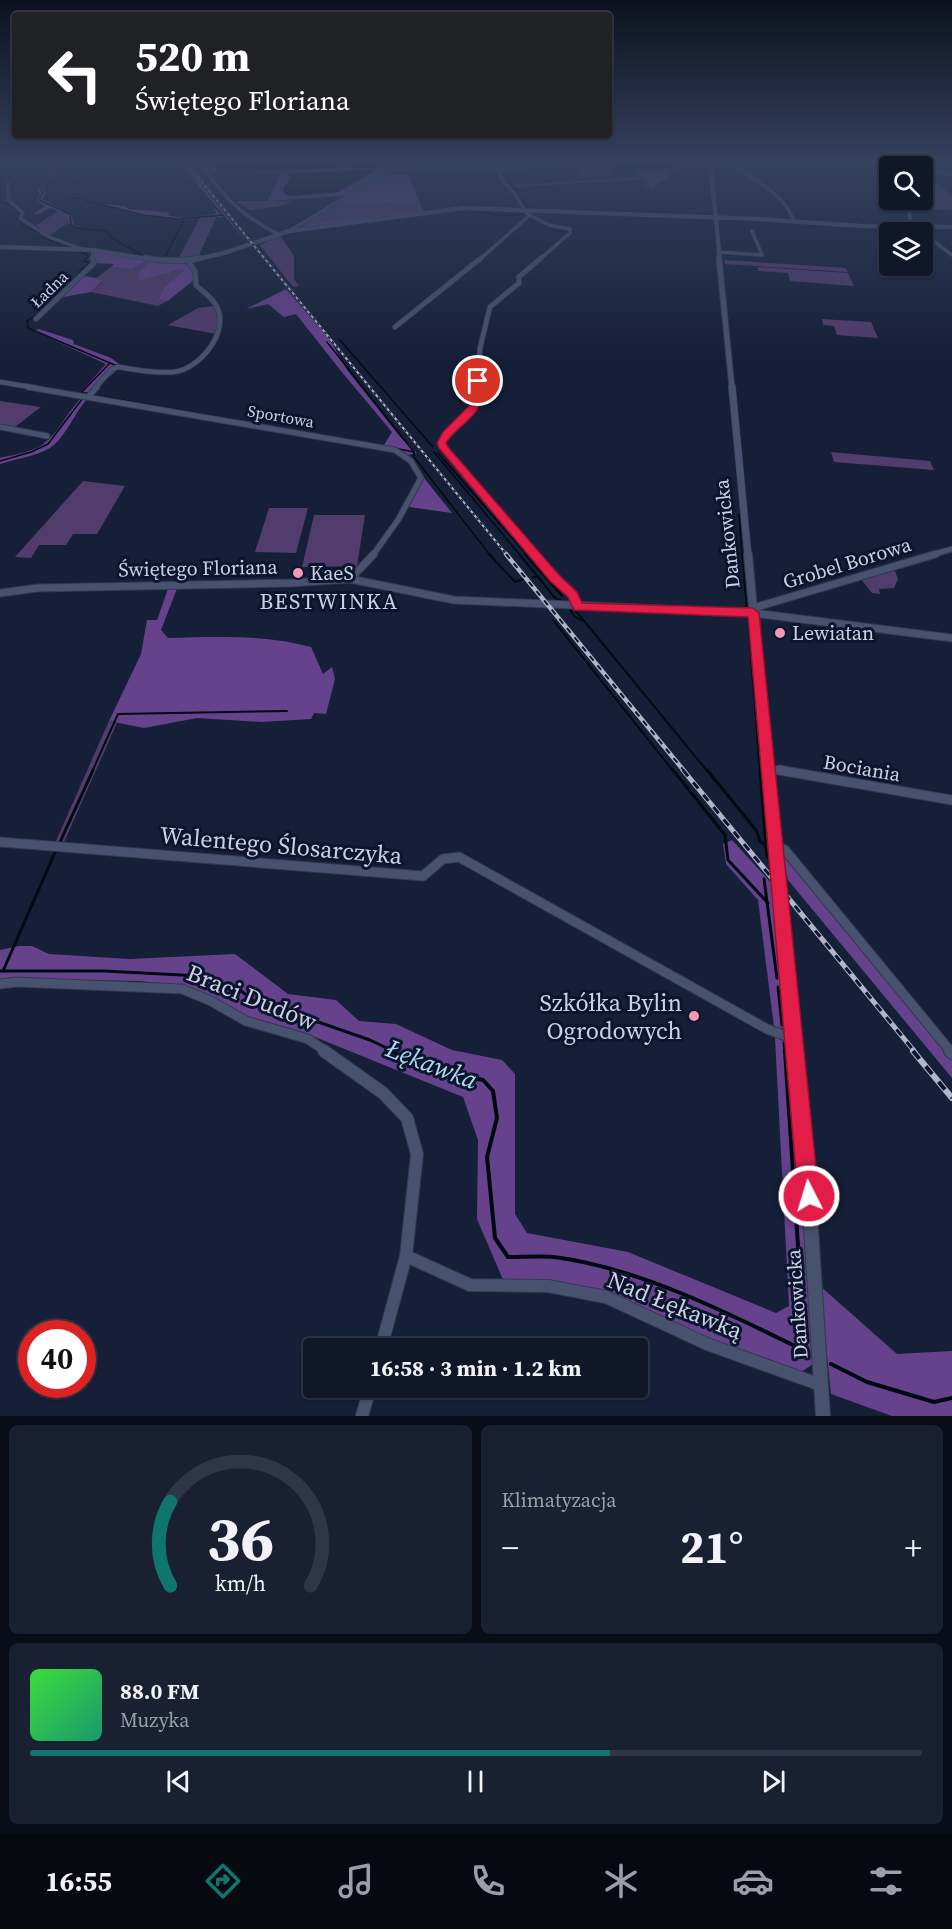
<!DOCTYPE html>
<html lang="pl">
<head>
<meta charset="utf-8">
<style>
  :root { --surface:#101729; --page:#192031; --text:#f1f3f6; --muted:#9c9fa8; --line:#303646; --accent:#0f766e }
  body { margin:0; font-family:"Source Serif 4",serif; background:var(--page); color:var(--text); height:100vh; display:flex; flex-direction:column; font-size:22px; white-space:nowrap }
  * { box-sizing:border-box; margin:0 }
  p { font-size:20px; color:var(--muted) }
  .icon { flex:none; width:33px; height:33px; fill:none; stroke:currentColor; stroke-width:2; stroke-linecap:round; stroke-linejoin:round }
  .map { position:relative; height:1416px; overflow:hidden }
  .drawer { display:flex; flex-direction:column; gap:9px; padding:9px; background:#090d17; flex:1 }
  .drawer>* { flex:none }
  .top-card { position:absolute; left:12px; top:12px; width:600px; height:126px; border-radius:6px; box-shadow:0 2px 4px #0004,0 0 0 2px var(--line); background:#202124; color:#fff; overflow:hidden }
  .tools { position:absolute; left:879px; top:156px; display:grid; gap:12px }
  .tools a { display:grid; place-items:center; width:54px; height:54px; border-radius:6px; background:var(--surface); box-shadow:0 2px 4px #0004,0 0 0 2px var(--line); font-size:30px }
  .speed { position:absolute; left:18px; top:1320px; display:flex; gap:12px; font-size:30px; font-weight:700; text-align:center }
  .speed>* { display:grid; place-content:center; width:78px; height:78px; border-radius:50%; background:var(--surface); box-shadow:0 2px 4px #0004,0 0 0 2px var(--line); line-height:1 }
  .speed .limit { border:9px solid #d22; background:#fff; color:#111 }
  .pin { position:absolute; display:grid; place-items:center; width:51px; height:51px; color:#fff; margin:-26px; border:3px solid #fff; border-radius:50%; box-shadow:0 2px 6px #0007 }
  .me { position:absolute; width:66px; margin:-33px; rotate:355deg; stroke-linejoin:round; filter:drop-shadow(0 0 4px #0008) }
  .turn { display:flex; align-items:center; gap:21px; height:126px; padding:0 24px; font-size:27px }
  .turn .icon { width:78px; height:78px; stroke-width:2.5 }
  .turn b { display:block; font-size:42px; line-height:51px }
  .big { font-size:45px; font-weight:700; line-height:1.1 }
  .drawer .card { flex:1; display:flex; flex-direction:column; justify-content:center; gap:9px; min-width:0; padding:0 21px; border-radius:9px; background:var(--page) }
  .drawer .dial { align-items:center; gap:0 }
  .dial svg { height:156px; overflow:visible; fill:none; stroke:var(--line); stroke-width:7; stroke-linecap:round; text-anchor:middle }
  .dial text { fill:var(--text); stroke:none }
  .song { display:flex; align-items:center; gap:18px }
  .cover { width:72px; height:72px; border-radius:9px; background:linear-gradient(135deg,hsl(120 70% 55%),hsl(160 70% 35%)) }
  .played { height:6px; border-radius:3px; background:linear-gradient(90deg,var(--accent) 65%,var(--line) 65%) }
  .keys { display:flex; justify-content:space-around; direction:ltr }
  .heat { display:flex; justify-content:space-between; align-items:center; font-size:33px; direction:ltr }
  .drawer .tiles { flex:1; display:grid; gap:9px; grid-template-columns:1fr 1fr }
  .card:last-child { grid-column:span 2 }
  .trip { position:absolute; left:303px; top:1338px; width:345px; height:60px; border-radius:6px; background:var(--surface); box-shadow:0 2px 4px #0004,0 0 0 2px var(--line); font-weight:700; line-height:60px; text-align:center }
  .dock { display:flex; height:96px; justify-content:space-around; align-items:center; background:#060910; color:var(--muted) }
  .dock .icon { width:42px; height:42px }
  .dock .active { color:var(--accent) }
  .dock b { font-size:27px; color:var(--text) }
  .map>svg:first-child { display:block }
</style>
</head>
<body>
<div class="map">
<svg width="952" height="1416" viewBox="0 0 952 1416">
  <rect width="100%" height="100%" fill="#151f37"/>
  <g fill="#523c6c">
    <path d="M200 160H215L211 164 219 169 253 172 283 168 299 174 209 173Z"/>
    <path d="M701 160H708L709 166 668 170V179L656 184 655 189 643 188 650 186 645 184 649 179 515 187 514 185 642 177 634 172 703 161Z"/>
    <path d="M575 164 577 167 604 164 614 174 577 178 579 174 571 165Z"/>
    <path d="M938 184 952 195V210L910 208 909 200H922L923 186Z"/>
    <path d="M235 201H294L280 206 250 210Z"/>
    <path d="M416 203 418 211 295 227 333 204Z"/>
    <path d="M58 211 71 214 75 225 81 227H74L68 223 50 235 35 226Z"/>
    <path d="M217 216 198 257 179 258 200 217Z"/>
    <path d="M280 235 294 256V279L299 286 294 287 289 282 260 245Z"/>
    <path d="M724 260 846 268 848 272 725 264Z"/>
    <path d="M148 263 171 272 183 269 185 271 164 287 158 299 169 300 158 306 91 292 102 282 96 278 111 267 132 269 140 264Z"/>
    <path d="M758 267 848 273 854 286 790 281 788 273 758 271Z"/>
    <path d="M214 306 219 325 216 334 168 325 198 308Z"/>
    <path d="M822 319 871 322 878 338 837 335 834 326 823 325Z"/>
    <path d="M0 401 41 407 15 427 0 424Z"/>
    <path d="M831 452 930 461 934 470 834 462Z"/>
    <path d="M83 481 125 486 97 534H73L66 545H39L31 558 15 557Z"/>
    <path d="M269 508H308L296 553 255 552Z"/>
    <path d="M314 515H365L357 566 302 567Z"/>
    <path d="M894 568 898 579 894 588 879 589 880 594 872 593 860 578Z"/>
    <path d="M109 721 117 723 64 842 56 841Z"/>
  </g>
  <g fill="#66428d">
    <path d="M173 160H182L243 237H239L223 217 206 216 183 220 132 214 120 208 78 200 66 193 86 176 70 193C81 205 109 204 125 206L128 209 168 212 169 216 184 218 216 214 215 208Z"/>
    <path d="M398 160H414C402 166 391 168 379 175H408L424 212 293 230 312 224 418 211 416 203 333 204 370 180 343 196 267 201 281 174H288L291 178 283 189 284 193 290 196 338 192 375 170 307 174 284 169 380 168Z"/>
    <path d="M50 169 58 176 44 188 46 193 42 199 65 211 60 212 50 208 40 214H33L45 206 36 201 40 194 37 190 52 178 53 176 47 175 51 174 45 170Z"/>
    <path d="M93 251 184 262 194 271 195 279 169 300H158L164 287 184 271 183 269 139 280V272L148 263 140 264 132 269 111 267 114 264 95 263Z"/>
    <path d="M80 275 96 278 102 281 91 292 58 298Z"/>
    <path d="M286 289 330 340 347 370 401 438 417 453 407 455 384 445 392 432 341 371 296 314 284 317 268 304 246 309Z"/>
    <path d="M39 329 73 340 74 344 111 358 119 364 118 369C109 378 98 383 91 392H81L106 364 34 331Z"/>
    <path d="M82 397 88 398C74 413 67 436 50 448 37 456 15 459 0 464V458C13 455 31 452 42 445 59 433 67 412 82 397Z"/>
    <path d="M424 478 452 513 409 507Z"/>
    <path d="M169 586H178L161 630 168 638C215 637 265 634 311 647L323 674 332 667 335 679 326 714 314 713 311 719 262 722 197 718 144 728 109 721 141 654 147 620H157Z"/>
    <path d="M732 840 775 887 788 1029 774 1027 758 900 726 864 723 844Z"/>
    <path d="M782 853 952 1058V1078L788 880Z"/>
    <path d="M19 946H32L49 954 130 959 235 954 288 994 336 1000 359 1021 396 1024 452 1050 502 1060 515 1074V1214L527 1233 628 1252 776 1313 789 1306 775 1038H782L789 1042 804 1196 813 1364 801 1372 707 1339 606 1293 504 1282 477 1219 478 1140 463 1097 310 1035 248 1017 215 998 182 985 138 981 16 979 0 981V950Z"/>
    <path d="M820 1286 897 1354 952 1351V1416H892L831 1394Z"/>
  </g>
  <g fill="#010a10">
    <path d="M215 160H345L342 162 345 163 335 168 234 172H220L211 164Z"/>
    <path d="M352 160H398L380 168H349L346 167Z"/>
    <path d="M662 160H701L704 164 623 174 618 173 613 163Z"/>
    <path d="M354 170H376L338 192 290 196 284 193 283 188 291 178 288 174Z"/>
  </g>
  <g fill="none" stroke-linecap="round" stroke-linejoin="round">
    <g stroke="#010a10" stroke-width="1.5">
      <path d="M175 160 241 237"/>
      <path d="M35 161H47"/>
      <path d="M50 161 67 160"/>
      <path d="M636 161 652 160"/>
      <path d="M24 162 45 166 47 171 56 177 41 189 43 192 39 200 70 214 71 224 77 228 106 231 113 239 144 256"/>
      <path d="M386 169 403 160"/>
      <path d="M502 171 529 209"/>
      <path d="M85 177 68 193 71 197 143 215 178 219 223 215"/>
      <path d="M0 202 10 204 21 213 17 219H20L21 225 43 234 41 237 72 247"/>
      <path d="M474 210 501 216 525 214"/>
      <path d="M165 257 184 219"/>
      <path d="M77 277 79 272 90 263 84 261 89 256 79 251"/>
      <path d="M43 310 59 294"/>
      <path d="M38 314 27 321 28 328 110 363 80 394"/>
      <path d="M339 339 433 447"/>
      <path d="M327 342 414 452"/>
      <path d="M0 380 24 384"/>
      <path d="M36 386 51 388"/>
      <path d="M90 391 115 365 110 363"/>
      <path d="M99 396 238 420"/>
      <path d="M394 448 414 452V457L490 555"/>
      <path d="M434 452 520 555"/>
      <path d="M438 453 527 555"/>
      <path d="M0 461 31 452 48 444 83 398"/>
      <path d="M739 514 742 555"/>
    </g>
    <g stroke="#010a10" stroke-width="2">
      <path d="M489 554 515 582 524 579"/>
      <path d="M519 554 538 577"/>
      <path d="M525 554 562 596"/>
      <path d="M742 554 747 609"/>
      <path d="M533 577H538L555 598 564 602"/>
      <path d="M570 609 574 616 583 621"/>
      <path d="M576 611 708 772"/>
      <path d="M748 616 760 772"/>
      <path d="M553 620 674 772"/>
      <path d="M92 772 118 714 287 711"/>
    </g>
    <g stroke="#010a10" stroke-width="3">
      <path d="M673 770 725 835 728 860 768 903"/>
      <path d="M707 770 756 830 760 841 766 846 767 857"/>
      <path d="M760 770 766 846"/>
      <path d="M60 842 93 770"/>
      <path d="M764 879 777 978"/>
      <path d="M0 971H104L201 976 240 990 264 1009 301 1016 370 1040 395 1052"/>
      <path d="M3 971 56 850"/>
      <path d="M778 987 782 1025"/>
      <path d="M784 1043 785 1052"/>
    </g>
    <g stroke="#010a10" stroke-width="4">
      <path d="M392 1051 424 1067 483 1080 493 1091 497 1118 487 1157 495 1238 508 1257C523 1257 539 1256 554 1257 640 1268 730 1314 807 1352"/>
      <path d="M785 1051 805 1351"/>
      <path d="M831 1364 867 1382 934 1402 952 1398"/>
    </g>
    <g stroke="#33384d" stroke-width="4">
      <g id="minor-far5">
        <path d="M197 160C224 196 237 213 278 234"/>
        <path d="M725 160C750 180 782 189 794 221"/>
        <path d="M890 160 892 162 874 173 890 181"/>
        <path d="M891 161 919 166"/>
        <path d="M0 164 15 160"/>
        <path d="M922 167 952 175"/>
        <path d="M389 169 499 170 587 161 638 160"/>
        <path d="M499 170 502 180 516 195 526 213 549 225 570 229V233L539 260"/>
        <path d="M8 183 9 201 23 213 20 218 49 237 84 250"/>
        <path d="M907 200 911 224 952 255"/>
        <path d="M289 231 407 160"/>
        <path d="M718 252 762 255 752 231"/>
        <path d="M93 260V250"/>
        <path d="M479 260 530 215"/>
      </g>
    </g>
    <g stroke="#33384d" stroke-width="6">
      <g id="minor-far4">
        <path d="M36 319 94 263 92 258"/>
        <path d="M395 327 481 258"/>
        <path d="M0 382 37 388"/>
        <path d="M95 388 111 370 117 367C135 369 156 374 174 372 200 369 231 331 216 305 212 298 202 291 196 285L195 271 188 261"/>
        <path d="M478 388 480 348 490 307 519 283V277L541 258"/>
      </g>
    </g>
    <g stroke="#33384d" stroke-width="7">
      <g id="minor-far3">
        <path d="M28 387 395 450 411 461 421 478 398 520 373 555"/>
        <path d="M479 387 472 410 445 438 442 443 443 448 535 555"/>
        <path d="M89 396 97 387"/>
        <path d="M0 427 47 436"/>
        <path d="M931 555 952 549"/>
      </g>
    </g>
    <g stroke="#33384d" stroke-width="9">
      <g id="minor-far2">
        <path d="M534 554 573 595 578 607"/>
        <path d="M350 579 374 554"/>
        <path d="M0 593 38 588 291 583 350 579 454 600 753 613 952 638"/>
        <path d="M753 608 936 554"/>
        <path d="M767 768 787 772"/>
      </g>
    </g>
    <g stroke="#33384d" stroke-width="11">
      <g id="minor-far1">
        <path d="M779 770 952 800"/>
        <path d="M0 842 423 876 443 859 459 857 767 1029 794 1039"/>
        <path d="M775 845 785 850 951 1052"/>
        <path d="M0 984 16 982 182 989 211 1001 246 1021 308 1039 327 1052"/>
      </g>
    </g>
    <g stroke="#33384d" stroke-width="14">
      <g id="minor">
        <path d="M324 1051 383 1093 407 1118 417 1154 406 1256 381 1348"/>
        <path d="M950 1051 952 1053"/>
        <path d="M406 1256 470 1285 548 1286 606 1297 707 1344 821 1385"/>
        <path d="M362 1416 370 1388"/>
      </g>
    </g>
    <g stroke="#33384d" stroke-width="4.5">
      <g id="tertiary-far5">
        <path d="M710 160 720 260"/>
        <path d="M0 247 93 250 154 260"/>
        <path d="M193 260 224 253 289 231 464 208 758 219 861 226 952 227"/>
      </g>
    </g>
    <g stroke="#33384d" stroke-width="7">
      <g id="tertiary-far4">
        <path d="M145 258C164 261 182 262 200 258"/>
        <path d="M719 258 732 388"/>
      </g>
    </g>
    <g stroke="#33384d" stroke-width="8">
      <path id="tertiary-far3" d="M732 387 748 555"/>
    </g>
    <g stroke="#33384d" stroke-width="10">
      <path id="tertiary-far2" d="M748 554 768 772"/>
    </g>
    <g stroke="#33384d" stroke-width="14">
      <path id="tertiary-far1" d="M768 770 795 1052"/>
    </g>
    <g stroke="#33384d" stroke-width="16">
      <path id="tertiary" d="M795 1051 809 1196 823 1416"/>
    </g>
    <use href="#minor-far5" stroke="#46526e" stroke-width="3"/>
    <use href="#minor-far4" stroke="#46526e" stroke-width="4.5"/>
    <use href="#minor-far3" stroke="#46526e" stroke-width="5"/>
    <use href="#minor-far2" stroke="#46526e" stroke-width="7"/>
    <use href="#minor-far1" stroke="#46526e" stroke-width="9"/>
    <use href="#minor" stroke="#46526e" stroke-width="12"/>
    <use href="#tertiary-far5" stroke="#46526e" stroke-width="4"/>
    <use href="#tertiary-far4" stroke="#46526e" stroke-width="5"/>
    <use href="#tertiary-far3" stroke="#46526e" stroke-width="7"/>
    <use href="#tertiary-far2" stroke="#46526e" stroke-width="8"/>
    <use href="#tertiary-far1" stroke="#46526e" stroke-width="11"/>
    <use href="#tertiary" stroke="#46526e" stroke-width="14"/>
    <g stroke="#afb6c8" stroke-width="2">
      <path id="rail-far3" d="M184 160 507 555"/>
    </g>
    <g stroke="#afb6c8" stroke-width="4.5">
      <path id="rail-far2" d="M506 554 685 772"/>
    </g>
    <g stroke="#afb6c8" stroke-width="5">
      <path id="rail-far1" d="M683 770 915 1052"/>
    </g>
    <g stroke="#afb6c8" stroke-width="6">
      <path id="rail" d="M913 1051 952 1098"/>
    </g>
    <use href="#rail-far3" stroke="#0c152d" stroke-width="1.5" stroke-dasharray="3" stroke-linecap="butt"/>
    <use href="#rail-far2" stroke="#0c152d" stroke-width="2" stroke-dasharray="6" stroke-linecap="butt"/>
    <use href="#rail-far1" stroke="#0c152d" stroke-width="3" stroke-dasharray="8" stroke-linecap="butt"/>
    <use href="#rail" stroke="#0c152d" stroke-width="4" stroke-dasharray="10" stroke-linecap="butt"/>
  </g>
  <linearGradient id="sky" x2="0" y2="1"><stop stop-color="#0c111e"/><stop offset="0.45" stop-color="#35425e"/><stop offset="1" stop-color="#35425e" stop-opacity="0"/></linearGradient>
  <rect width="952" height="358" fill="url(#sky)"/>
  <path fill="#e11d48" stroke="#92132f" stroke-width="1.5" d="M478 378 482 381C482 387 482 394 481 401 477 418 455 428 446 443L448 447 559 575 577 592 582 603 753 608 759 613 819 1196 816 1204 809 1207 801 1204 798 1196 748 617 574 610 568 597 550 581 439 448 437 443 443 432 472 403 473 381Z"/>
  <g fill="#f19ab3" stroke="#0c152d" stroke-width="2">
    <circle cx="298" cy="573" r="6"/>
    <circle cx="780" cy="633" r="6"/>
    <circle cx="694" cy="1016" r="6"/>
  </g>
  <g text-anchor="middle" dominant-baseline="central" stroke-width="6" stroke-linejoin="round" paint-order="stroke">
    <g font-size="16" fill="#cad1e2" stroke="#0c152d">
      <text transform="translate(49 289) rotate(-44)">Ładna</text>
      <text transform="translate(281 416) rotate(10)">Sportowa</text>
    </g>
    <g font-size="20" fill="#cad1e2" stroke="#0c152d">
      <text transform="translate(727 534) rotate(-96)">Dankowicka</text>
      <text transform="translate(847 563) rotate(-17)">Grobel Borowa</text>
      <text transform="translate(198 568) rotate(-1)">Świętego Floriana</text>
      <text transform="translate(862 768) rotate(10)">Bociania</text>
      <text transform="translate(797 1304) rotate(-94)">Dankowicka</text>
    </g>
    <g font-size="20" fill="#cad1e2" stroke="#0c152d" text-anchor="start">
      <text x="310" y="573">KaeS</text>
      <text x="792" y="633">Lewiatan</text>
    </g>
    <g font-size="22" letter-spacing="1.5" fill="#cad1e2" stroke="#0c152d">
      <text x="329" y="601">BESTWINKA</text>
    </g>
    <g font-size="24" fill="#cad1e2" stroke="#0c152d">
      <text transform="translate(281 845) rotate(5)">Walentego Ślosarczyka</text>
      <text transform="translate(252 997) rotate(22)">Braci Dudów</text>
      <text transform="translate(675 1305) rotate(22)">Nad Łękawką</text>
    </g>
    <g font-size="24" fill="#cad1e2" stroke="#0c152d" text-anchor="end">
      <text x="682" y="1002">Szkółka Bylin<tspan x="682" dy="28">Ogrodowych</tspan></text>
    </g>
    <g font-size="26" font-style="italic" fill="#a9dbf2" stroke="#0c152d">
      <text transform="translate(432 1064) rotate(21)">Łękawka</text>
    </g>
  </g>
</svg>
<div class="tools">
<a><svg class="icon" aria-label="search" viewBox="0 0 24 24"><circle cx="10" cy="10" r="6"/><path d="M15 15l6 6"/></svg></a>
<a><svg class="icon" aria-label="layers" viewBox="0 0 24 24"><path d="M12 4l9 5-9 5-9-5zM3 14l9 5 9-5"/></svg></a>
</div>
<div class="speed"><div class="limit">40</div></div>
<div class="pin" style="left:478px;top:381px;background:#d93025"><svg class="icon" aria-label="arrive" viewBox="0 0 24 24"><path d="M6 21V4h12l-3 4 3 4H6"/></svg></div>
<svg class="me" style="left:809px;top:1196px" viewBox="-20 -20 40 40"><circle r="17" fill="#e11d48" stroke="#fff" stroke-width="3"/><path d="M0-11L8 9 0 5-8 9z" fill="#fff"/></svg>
<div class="trip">16:58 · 3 min · 1.2 km</div>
<div class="top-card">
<div class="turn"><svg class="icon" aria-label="left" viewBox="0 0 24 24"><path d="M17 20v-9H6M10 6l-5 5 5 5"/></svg><div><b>520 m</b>Świętego Floriana</div></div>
</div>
</div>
<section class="drawer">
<div class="tiles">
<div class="card dial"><svg viewBox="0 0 100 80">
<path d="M14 69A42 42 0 1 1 86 69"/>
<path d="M14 69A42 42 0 0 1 14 26" stroke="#0f766e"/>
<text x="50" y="56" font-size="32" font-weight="700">36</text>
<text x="50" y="72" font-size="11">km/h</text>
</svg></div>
<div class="card"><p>Klimatyzacja</p>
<div class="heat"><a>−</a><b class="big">21°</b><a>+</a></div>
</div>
<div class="card">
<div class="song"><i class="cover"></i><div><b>88.0 FM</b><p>Muzyka</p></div></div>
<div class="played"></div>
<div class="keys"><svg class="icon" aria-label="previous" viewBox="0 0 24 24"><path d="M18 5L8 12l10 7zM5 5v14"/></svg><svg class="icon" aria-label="pause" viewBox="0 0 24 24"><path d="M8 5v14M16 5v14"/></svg><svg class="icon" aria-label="next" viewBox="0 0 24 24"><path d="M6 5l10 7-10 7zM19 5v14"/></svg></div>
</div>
</div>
</section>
<nav class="dock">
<b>16:55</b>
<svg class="icon active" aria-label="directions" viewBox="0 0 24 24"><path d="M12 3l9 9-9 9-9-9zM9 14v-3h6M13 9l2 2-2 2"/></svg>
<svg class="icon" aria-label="music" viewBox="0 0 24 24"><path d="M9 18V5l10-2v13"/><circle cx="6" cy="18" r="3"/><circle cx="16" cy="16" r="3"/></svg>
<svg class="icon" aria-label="phone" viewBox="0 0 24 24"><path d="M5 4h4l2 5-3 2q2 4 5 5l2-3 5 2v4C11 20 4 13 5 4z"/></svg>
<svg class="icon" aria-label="climate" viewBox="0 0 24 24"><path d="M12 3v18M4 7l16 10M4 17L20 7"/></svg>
<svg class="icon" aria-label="car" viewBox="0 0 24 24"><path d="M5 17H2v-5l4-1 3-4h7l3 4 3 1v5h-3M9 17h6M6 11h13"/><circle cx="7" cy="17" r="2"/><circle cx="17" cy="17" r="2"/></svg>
<svg class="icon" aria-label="filters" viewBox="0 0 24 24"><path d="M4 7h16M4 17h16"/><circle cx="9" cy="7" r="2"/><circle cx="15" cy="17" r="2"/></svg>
</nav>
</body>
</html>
